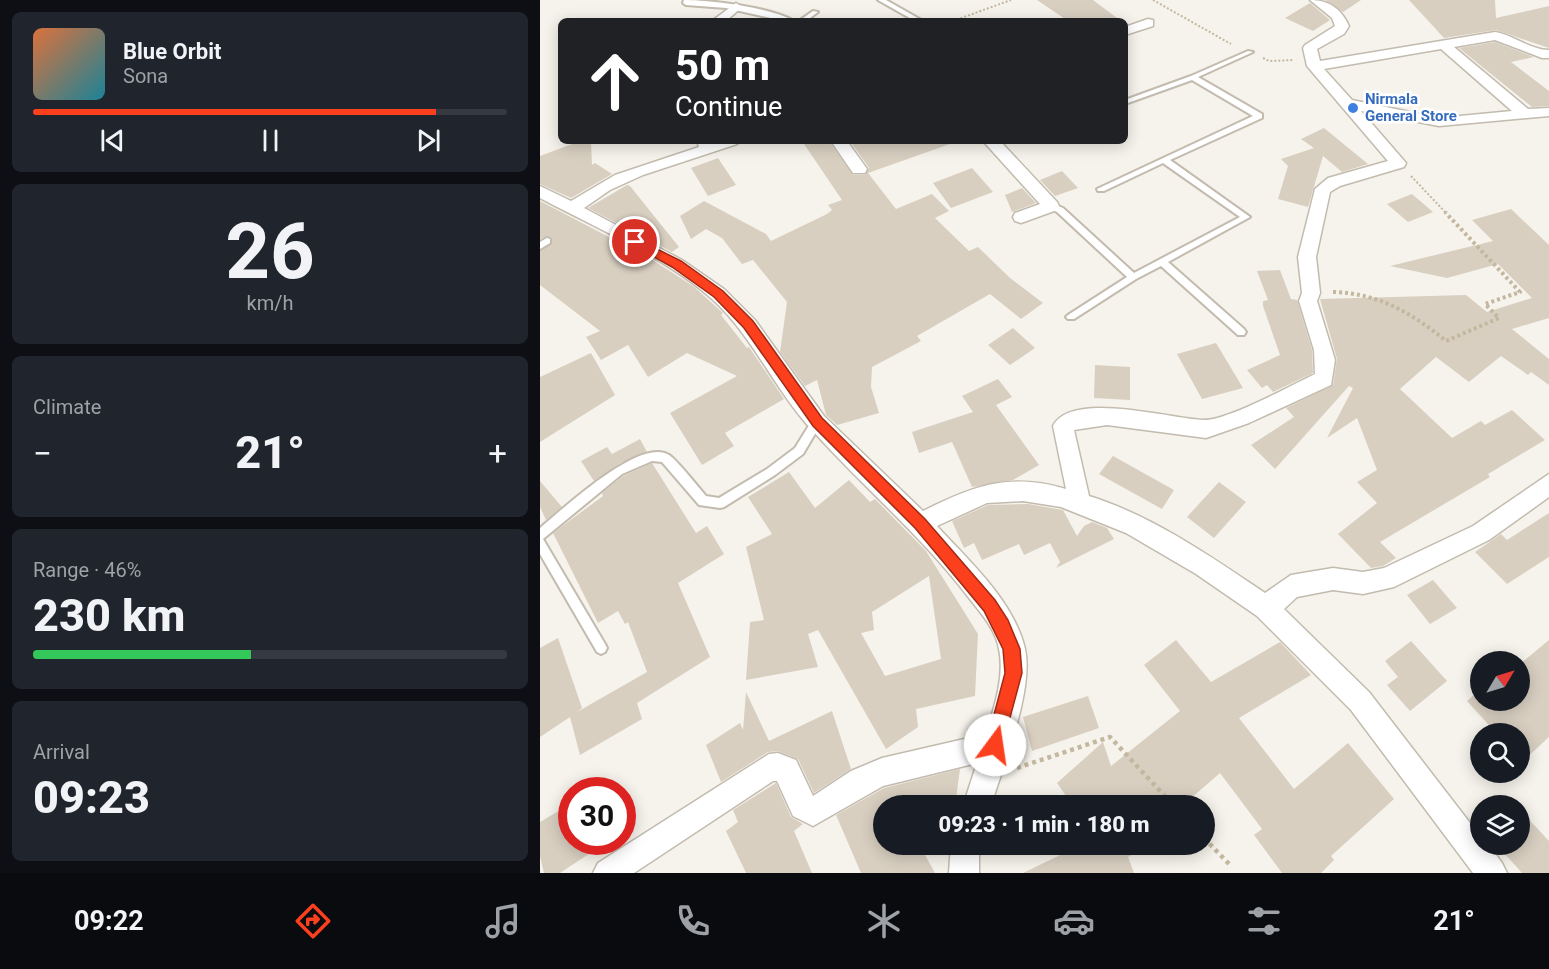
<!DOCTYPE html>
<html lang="en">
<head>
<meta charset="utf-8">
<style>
  :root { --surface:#171b24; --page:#20242c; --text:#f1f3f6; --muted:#9ea1a6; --line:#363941; --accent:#fc3f1d }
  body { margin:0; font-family:Roboto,sans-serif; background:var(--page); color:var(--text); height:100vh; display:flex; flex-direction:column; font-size:22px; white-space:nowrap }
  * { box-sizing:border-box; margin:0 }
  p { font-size:20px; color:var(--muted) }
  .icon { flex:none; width:33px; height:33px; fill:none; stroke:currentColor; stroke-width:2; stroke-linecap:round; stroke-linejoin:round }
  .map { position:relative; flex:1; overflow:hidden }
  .details { display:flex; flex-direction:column; gap:12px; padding:12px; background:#0d0f14; width:540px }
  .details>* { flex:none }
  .top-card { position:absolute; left:18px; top:18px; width:570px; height:126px; border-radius:9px; box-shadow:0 3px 15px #0003; background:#202124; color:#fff; overflow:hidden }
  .needle { width:39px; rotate:52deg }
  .fabs { position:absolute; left:930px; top:651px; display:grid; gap:12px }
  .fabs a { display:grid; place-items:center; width:60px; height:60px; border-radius:50%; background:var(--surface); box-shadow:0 3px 15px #0003; font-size:30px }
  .speed { position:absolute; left:18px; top:777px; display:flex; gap:12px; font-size:30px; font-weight:700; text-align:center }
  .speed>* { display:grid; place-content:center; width:78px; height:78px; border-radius:50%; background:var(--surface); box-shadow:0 3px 15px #0003; line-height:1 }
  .speed .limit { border:9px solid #d22; background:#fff; color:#111 }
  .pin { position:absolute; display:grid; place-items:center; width:51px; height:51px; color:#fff; margin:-26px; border:3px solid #fff; border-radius:50%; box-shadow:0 2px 6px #0007 }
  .me { position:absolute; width:66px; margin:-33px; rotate:14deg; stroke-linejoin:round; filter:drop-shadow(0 0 4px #0008) }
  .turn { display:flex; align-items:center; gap:21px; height:126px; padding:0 18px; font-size:27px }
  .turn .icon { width:78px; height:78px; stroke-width:2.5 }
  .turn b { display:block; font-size:42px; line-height:51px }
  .big { font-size:45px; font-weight:800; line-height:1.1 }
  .details .card { flex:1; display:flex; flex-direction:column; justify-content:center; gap:9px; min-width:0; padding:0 21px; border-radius:9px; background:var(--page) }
  .details .dial { align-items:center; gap:0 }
  .dial b { font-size:78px; line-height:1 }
  .song { display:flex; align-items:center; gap:18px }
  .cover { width:72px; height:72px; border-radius:9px; background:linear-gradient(135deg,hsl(20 70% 55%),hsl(190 70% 35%)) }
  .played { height:6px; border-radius:3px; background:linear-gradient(90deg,var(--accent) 85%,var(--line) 85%) }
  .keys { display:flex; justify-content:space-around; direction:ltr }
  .heat { display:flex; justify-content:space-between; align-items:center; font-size:33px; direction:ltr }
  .charge { height:9px; border-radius:4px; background:linear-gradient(90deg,#34c759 46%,var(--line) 0) }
  .trip { position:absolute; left:333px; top:795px; width:342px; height:60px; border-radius:30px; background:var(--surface); box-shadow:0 3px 15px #0003; font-weight:800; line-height:60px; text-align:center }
  .tabs { display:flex; height:96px; justify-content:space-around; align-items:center; background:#090b0e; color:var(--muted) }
  .tabs .icon { width:42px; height:42px }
  .tabs .active { color:var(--accent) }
  .tabs b { font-size:27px; color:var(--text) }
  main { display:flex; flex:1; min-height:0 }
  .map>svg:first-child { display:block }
</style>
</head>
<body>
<main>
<section class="details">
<div class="card">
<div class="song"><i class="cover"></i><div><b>Blue Orbit</b><p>Sona</p></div></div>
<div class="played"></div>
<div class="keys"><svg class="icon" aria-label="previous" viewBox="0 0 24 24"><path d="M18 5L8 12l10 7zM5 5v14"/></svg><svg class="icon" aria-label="pause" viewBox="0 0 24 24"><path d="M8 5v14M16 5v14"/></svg><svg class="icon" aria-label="next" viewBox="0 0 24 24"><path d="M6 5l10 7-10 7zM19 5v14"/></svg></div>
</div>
<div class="card dial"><b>26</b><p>km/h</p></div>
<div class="card"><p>Climate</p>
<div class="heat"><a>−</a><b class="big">21°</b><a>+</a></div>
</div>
<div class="card"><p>Range · 46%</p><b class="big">230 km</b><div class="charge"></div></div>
<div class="card"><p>Arrival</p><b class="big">09:23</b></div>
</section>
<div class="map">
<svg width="1009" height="873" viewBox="0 0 1009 873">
  <rect width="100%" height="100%" fill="#f6f3ec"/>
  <g fill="#d8cfc1" fill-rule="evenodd">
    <path d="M497 0H553L581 21H528Z"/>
    <path d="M785 0H821L803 12Z"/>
    <path d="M869 0H955L956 18 1009 6V48L956 30 904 38Z"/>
    <path d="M770 3 790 20 773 31 745 18Z"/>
    <path d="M955 42 994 57 971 62 1009 91V106L992 107 919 48Z"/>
    <path d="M784 128 828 164 802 172 783 156 768 207 738 199 748 166 741 159 774 148 761 139Z"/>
    <path d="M40 141H51L52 165 55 163 72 174 31 198 0 184V156Z"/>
    <path d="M262 141H289L313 175H325L329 168 310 141H409L410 144 328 173 356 209 392 194 409 211 395 218 429 251 438 247 470 278 503 303 481 319 450 294 377 336 381 341 332 367 331 387 339 413 297 425 286 415 277 380 265 386 240 352 247 302 213 260 202 264 182 238 166 229 151 239 140 216 164 201 226 234 231 241 287 214 292 210 288 205 302 200Z"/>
    <path d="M178 158 196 185 168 196 151 168Z"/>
    <path d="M432 168 453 192 411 208 393 183Z"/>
    <path d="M522 171 538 188 515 196 500 180Z"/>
    <path d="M87 185 90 186 139 247 132 252 48 208Z"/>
    <path d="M482 188 496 203 472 212 465 195Z"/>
    <path d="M872 194 893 212 868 222 847 204Z"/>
    <path d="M0 201 111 259 153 286 183 313 181 315 207 348 209 347 244 399 185 433 194 446 162 465 130 413 197 376 147 353 108 377 88 345 61 360 46 337 60 331 0 285V251L12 243V238L8 236 0 239Z"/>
    <path d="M971 209 1009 245V318L972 329 1009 359V385L991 372 988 375 961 356 929 382 896 357 860 389 912 438 941 421 945 425 972 410 1005 440 948 474 950 477 840 542 856 558 843 566 831 568 798 534 837 503 817 482 837 470 817 418 787 438 813 388 809 386 735 469 711 445 754 417 746 408 793 385 797 359 780 299 926 295 947 312 992 298 958 264 907 278 850 266 953 241 932 220Z"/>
    <path d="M740 270 751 299 757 300 772 350 773 373 733 392 727 385 722 388 707 370 740 355 723 306V301L728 300 717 271Z"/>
    <path d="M473 328 495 348 470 365 448 345Z"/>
    <path d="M676 343 703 388 662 399 637 354Z"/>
    <path d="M51 353 75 395 0 442V377Z"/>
    <path d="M555 365 590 367V400L554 398Z"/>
    <path d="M458 379 472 397 456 405 499 465 473 480 432 487 412 442 379 453 372 432 433 412 422 396Z"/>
    <path d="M100 439 107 452 80 463 54 481 41 461 67 447 72 454Z"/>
    <path d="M573 456 634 490 622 509 559 474Z"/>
    <path d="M112 463 156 533 167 526 184 554 138 583 170 657 97 703 102 719 40 755 30 717 0 737V648L18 638 42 708 37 712 107 672 88 622 85 624 78 611 58 623 13 533 63 496 62 493 83 476Z"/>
    <path d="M249 472 275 508 309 480 330 502 335 499 386 551 438 634 435 696 376 709 378 727 346 749 278 630 268 634 278 667 206 680 210 622 224 620 206 547 232 534 208 497ZM389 576 401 659 345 676 321 633 334 630 332 612Z"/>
    <path d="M0 481 22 507 6 520 0 507Z"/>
    <path d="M679 482 706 502 674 538 647 517Z"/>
    <path d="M488 504 523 510 537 536 544 526 552 522 567 528 574 539 516 568 520 562 510 543 484 555 479 544 442 560 434 543 424 548 412 521 448 505Z"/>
    <path d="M1009 513V557L967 584 935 552 961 534 967 540Z"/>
    <path d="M893 580 917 608 890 624 867 595Z"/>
    <path d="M636 640 671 682 740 642 771 675 699 718 754 789 808 743 854 799 791 856 794 860 781 873H742L714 835 722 829 680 773 642 806H533L517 783 563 742 571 766 640 711 604 665Z"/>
    <path d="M1009 640V737L980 764V734H957L927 701 940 689V700H980V664Z"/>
    <path d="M871 641 907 681 870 711 847 685 858 677 845 661Z"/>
    <path d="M206 692 229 741 292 711 311 769 274 793 258 759 238 751 228 752 181 782 166 745 200 723 203 730Z"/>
    <path d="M548 696 559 728 492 751 483 717Z"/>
    <path d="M420 769 415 806H344V844H379L395 873H321L296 815 344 788Z"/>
    <path d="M236 783 251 817 263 824 254 831 272 873H206L186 831 198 822 193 810Z"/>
    <path d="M32 803V842H67L20 873H4L0 856V822Z"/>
    <path d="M980 810 1009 841V873H982L956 844H980Z"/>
    <path d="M543 844 607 846 588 857 594 873H483Z"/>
  </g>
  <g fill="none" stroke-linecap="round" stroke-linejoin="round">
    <g stroke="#c2bbae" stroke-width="4">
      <g id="service">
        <path d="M144 0C169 0 230 7 254 21H244L186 8 146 5 143 3Z"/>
        <path d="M338 0H346L383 21H375Z"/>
        <path d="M273 11 278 12 266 21H259Z"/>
        <path d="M708 51 713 52 658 77 722 114V118L630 160 710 217 628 262 704 329 706 332 704 335H698L621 266 596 279 534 319H528L526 317 528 315 587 277 517 212 508 208V204L511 203 523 208 594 273 700 217 623 163 564 191H558L557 189 713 116 652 80 585 104V100L651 76Z"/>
        <path d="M7 238 10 239V243L0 249V242Z"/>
        <path d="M277 418 281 419 282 422 263 454 235 475 184 507 180 508 159 505 122 462 112 461 82 474 3 539 65 644 67 648 65 652 61 654 57 652 0 554V528C22 510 100 436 129 455 137 460 158 487 166 496L179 498 227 469 255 448 273 419Z"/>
      </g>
    </g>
    <g stroke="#c2bbae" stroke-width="3">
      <g id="minor">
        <path d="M770 0C788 0 801 8 809 26L804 34 777 49 780 61 955 32C974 35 990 50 1009 50V58H1002L955 40 914 47 988 109 1009 108V116L899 126 821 111 866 163 864 167 800 186 790 192 776 257 780 293 777 301 795 360 791 385 709 423 666 438 567 425 534 430 549 496C613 516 670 556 725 593L751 575 793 568 823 572 844 568 933 526 1009 474V497L949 540 854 587 823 594 793 590 757 597 744 609 829 692 940 836V844H948L962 863 967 873H933L811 710 717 616 656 574 586 533 521 507 483 501 447 503 397 526C429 561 474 601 485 649 494 690 463 765 451 806H423L437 763 343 786 273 826 253 816 237 781H233L94 873H53L58 863 229 754 238 753 256 760 273 796 311 771 342 758 446 734C454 708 465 676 459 649 456 630 441 613 429 598 382 536 323 487 271 429 234 389 213 336 172 299 127 258 54 227 0 198V186L31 201 75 175 159 147 157 141H200L197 144 103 175 70 190 44 208 142 260 184 289 215 320 284 416 383 511C433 486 469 472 526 489L513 426C531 390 631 419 664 420 688 420 750 386 775 374L774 350 759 301 762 293 758 257 775 189 788 178 848 161 767 66 763 48 765 45 795 26 792 18ZM901 49 972 111 899 118 812 100 784 69Z"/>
        <path d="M196 3 202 7 186 21H172Z"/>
        <path d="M608 19 613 20V26L585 35V27Z"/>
        <path d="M291 141H307L327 169 325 173H313Z"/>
        <path d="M443 141H460L517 202 519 206 517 210 481 223 475 221 473 217 475 213 500 204Z"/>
        <path d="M411 844H439V873H409Z"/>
      </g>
    </g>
    <g stroke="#c4b79f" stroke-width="2" stroke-dasharray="2 2" stroke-linecap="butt">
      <path d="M613 0 691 44"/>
      <path d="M413 21 471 0"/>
      <path d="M723 58 729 61 754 60"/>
      <path d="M871 176 906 213"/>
    </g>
    <path stroke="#c4b79f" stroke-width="4" stroke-dasharray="3 3" stroke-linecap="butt" d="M793 292C838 293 872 313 906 341L959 318 945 304 980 292 905 212"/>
    <g stroke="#c4b79f" stroke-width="4.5" stroke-dasharray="4 4" stroke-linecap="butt">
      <path d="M477 768 570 737 634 806"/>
      <path d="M664 838 691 866"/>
    </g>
    <use href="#service" fill="#fff" fill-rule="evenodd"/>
    <use href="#minor" fill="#fff" fill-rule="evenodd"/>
  </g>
  <path fill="#fc3f1d" stroke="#a42913" stroke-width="1.5" d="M95 238 141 261 183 291 213 321 282 418 385 519 455 600 468 620 480 649 482 673 461 751 455 754 449 751 446 745 465 673 463 649 444 611 375 528 273 426 204 328 174 297 132 267 91 244V239Z"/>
  <circle fill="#3f7fe0" stroke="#fff" stroke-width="2" cx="813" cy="108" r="6"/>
  <g text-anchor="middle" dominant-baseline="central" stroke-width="5" stroke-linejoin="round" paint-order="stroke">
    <g font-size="15" font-weight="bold" fill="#366cbe" stroke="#fff" text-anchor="start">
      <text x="825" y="99">Nirmala<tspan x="825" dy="17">General Store</tspan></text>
    </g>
  </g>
</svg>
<div class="fabs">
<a><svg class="needle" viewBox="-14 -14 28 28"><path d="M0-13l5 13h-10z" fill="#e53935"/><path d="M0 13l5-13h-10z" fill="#9ea1a6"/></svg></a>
<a><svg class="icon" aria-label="search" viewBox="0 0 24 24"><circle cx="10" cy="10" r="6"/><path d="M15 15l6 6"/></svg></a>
<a><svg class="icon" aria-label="layers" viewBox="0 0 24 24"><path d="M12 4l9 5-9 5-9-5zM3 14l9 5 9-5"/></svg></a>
</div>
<div class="speed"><div class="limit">30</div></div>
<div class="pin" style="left:95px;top:242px;background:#d93025"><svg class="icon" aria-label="arrive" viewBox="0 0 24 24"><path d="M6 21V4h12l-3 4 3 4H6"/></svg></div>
<svg class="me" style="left:455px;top:745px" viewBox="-20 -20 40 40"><circle r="19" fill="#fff"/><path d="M0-13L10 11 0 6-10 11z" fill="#fc3f1d"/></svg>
<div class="trip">09:23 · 1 min · 180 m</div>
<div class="top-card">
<div class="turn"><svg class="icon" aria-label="ahead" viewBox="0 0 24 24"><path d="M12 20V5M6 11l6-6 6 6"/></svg><div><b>50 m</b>Continue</div></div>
</div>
</div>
</main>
<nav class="tabs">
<b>09:22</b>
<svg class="icon active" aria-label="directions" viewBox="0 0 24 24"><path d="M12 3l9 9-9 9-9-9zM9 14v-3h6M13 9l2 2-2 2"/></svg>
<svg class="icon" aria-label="music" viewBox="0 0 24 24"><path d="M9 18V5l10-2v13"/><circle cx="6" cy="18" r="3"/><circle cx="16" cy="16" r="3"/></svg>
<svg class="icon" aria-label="phone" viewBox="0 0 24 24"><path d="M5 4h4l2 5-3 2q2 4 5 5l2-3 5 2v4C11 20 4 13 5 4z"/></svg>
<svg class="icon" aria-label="climate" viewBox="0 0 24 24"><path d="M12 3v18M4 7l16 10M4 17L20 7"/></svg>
<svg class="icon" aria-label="car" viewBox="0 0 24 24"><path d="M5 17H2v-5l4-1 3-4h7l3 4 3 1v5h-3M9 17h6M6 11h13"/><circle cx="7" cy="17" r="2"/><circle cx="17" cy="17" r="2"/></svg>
<svg class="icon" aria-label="filters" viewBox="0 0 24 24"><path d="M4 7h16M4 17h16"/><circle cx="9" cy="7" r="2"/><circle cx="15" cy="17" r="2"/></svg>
<b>21°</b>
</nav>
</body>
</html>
